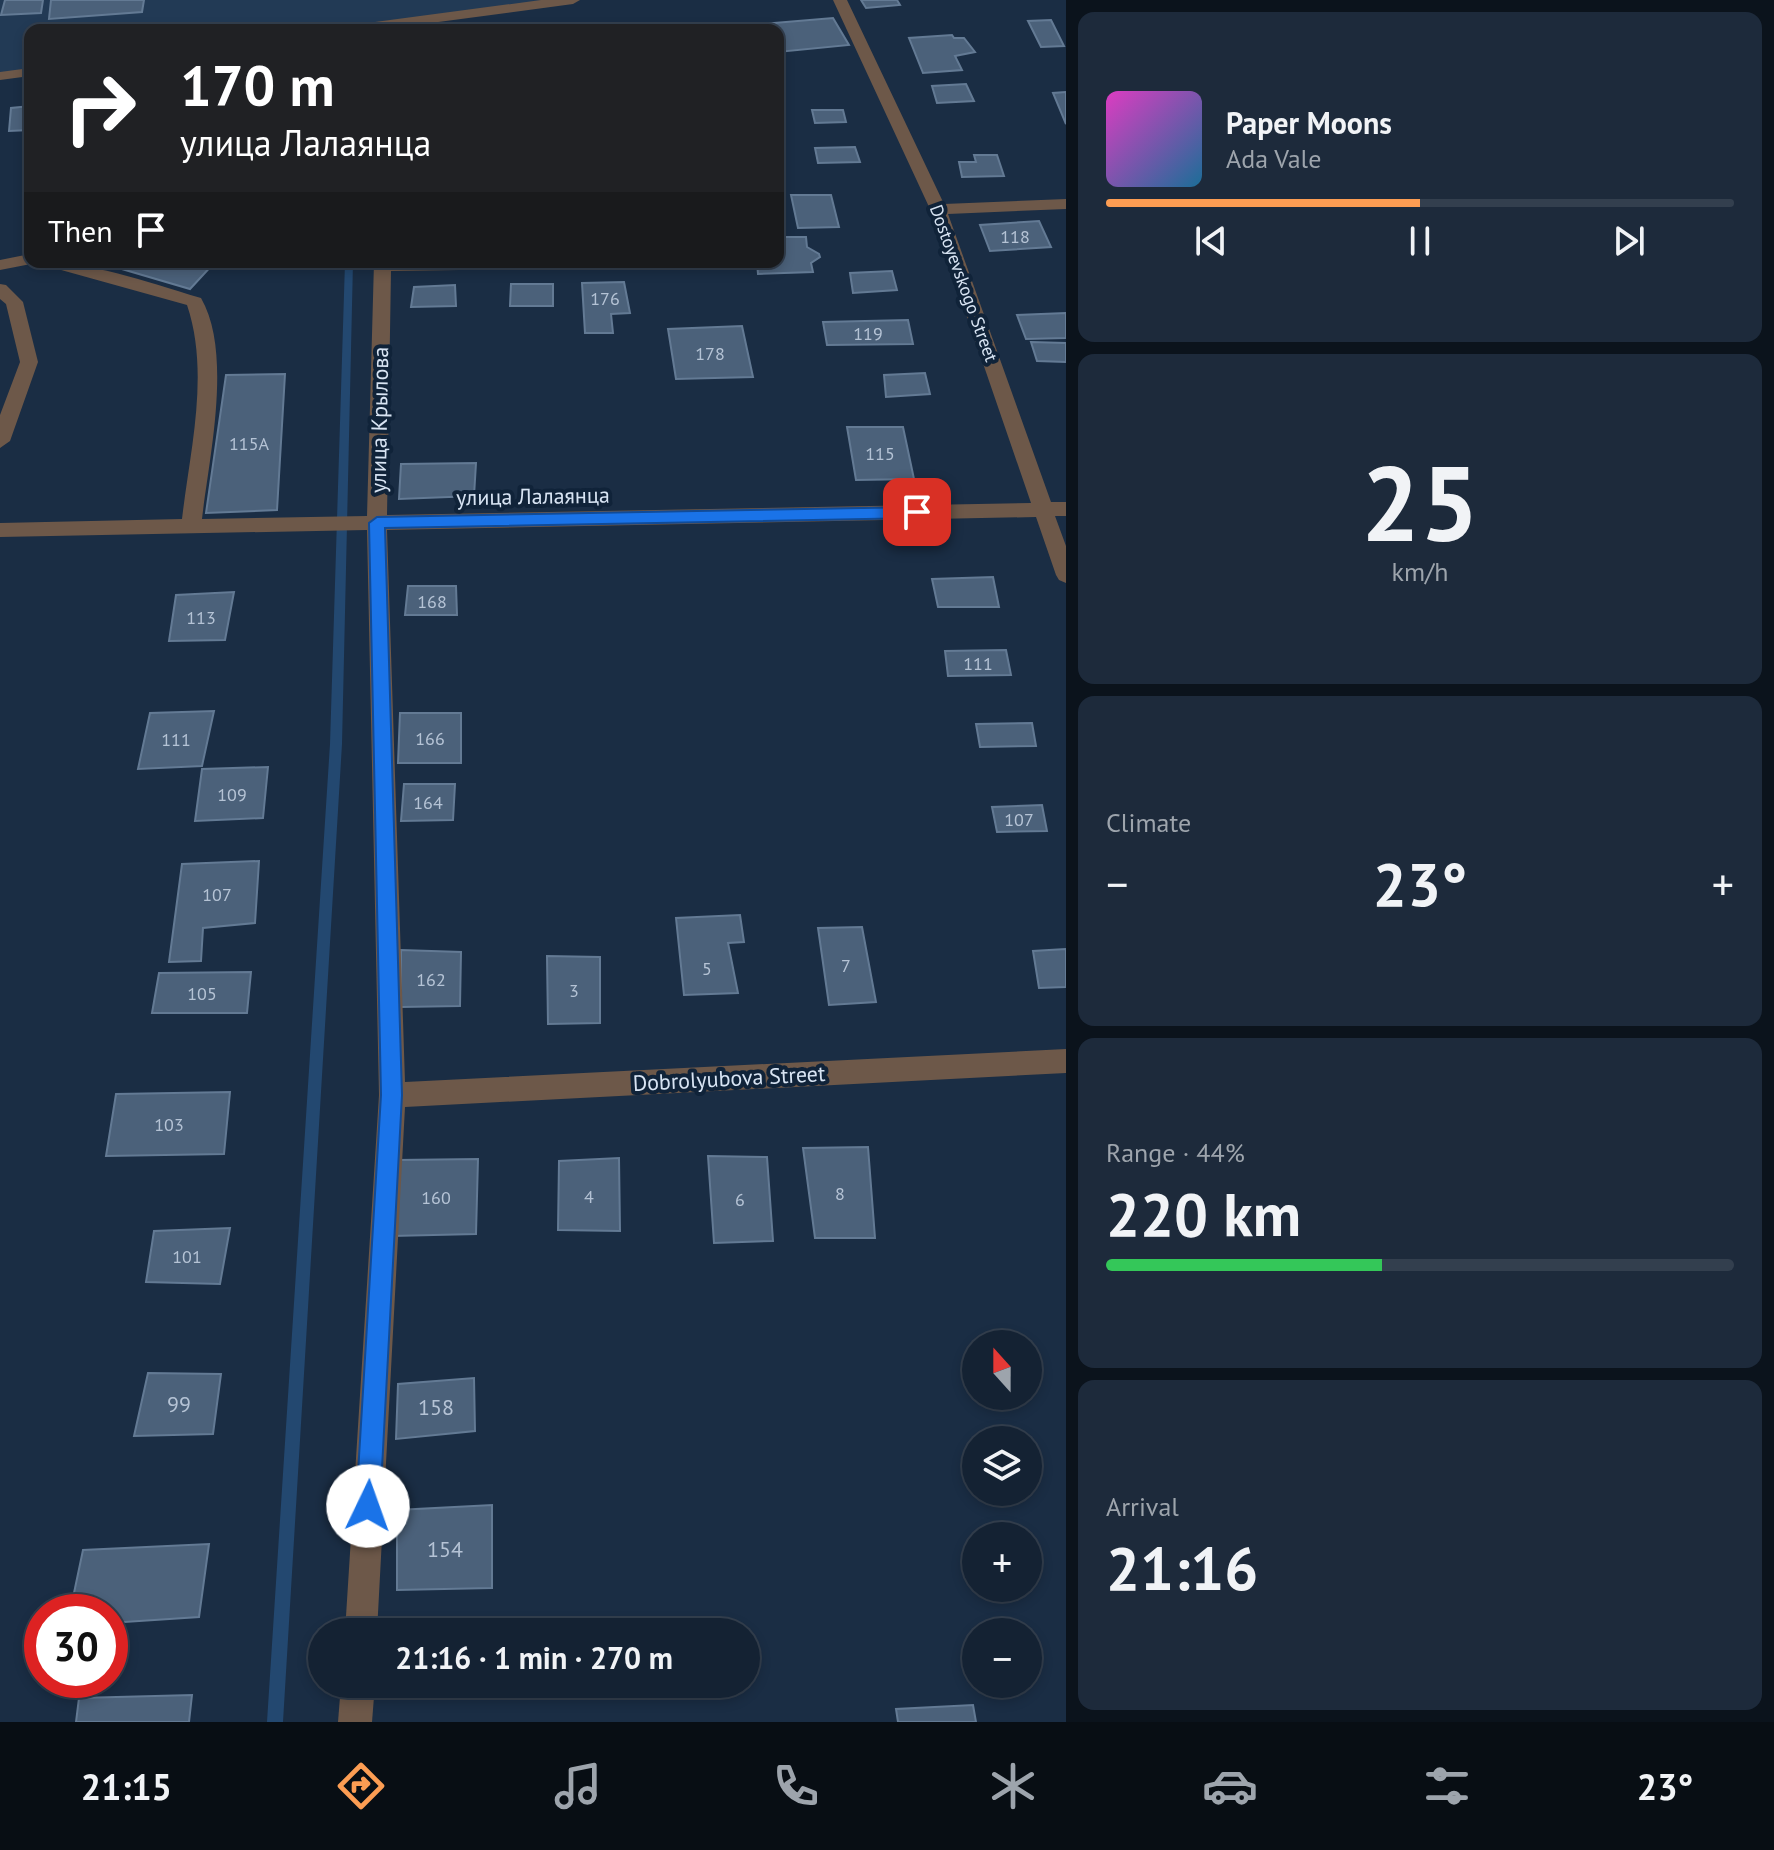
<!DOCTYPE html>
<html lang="en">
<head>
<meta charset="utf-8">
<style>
  :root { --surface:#142233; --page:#1d2a3b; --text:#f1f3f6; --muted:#9da4ac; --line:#333f4e; --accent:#fc9d53 }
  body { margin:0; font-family:"PT Sans",sans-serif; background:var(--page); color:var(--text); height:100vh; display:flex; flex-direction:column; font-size:30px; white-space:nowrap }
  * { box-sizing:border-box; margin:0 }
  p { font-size:26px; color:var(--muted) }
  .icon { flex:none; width:44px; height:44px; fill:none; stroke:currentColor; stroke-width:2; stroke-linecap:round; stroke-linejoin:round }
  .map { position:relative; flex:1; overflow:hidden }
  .sheet { display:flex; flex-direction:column; gap:12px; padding:12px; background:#0b131c; width:708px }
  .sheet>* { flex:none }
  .top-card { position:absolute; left:24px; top:24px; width:760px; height:244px; border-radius:16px; box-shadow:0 4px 12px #0003,0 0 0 2px var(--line); background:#202124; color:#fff; overflow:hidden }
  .needle { width:52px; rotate:339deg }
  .controls { position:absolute; left:962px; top:1330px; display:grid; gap:16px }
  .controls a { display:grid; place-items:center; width:80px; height:80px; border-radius:50%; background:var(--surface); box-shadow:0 4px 12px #0003,0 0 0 2px var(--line); font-size:40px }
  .speed { position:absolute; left:24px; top:1594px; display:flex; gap:16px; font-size:40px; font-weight:700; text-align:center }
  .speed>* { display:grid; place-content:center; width:104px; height:104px; border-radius:50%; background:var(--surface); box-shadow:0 4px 12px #0003,0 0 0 2px var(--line); line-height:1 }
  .speed .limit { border:12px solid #d22; background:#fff; color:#111 }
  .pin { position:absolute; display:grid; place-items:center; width:68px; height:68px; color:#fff; margin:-34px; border-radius:16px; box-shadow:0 4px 12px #0006 }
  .me { position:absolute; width:88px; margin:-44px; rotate:3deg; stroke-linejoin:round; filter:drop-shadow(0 0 6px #0008) }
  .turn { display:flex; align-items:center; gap:28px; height:168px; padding:0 24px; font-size:36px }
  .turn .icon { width:104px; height:104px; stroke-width:2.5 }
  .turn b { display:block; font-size:56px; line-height:68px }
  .then { display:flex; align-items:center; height:76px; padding:0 24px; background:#0003; gap:16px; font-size:30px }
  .big { font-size:60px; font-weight:700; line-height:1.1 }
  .sheet .tile { flex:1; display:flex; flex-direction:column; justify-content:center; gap:12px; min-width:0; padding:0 28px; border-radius:16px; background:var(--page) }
  .sheet .dial { align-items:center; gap:0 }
  .dial b { font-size:104px; line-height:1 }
  .song { display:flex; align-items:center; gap:24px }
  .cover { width:96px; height:96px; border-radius:12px; background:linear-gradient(135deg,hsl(310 70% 55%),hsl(200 70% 35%)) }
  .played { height:8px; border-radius:4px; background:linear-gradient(90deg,var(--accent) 50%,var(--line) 50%) }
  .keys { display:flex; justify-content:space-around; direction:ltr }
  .heat { display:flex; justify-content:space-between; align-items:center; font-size:44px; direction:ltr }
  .charge { height:12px; border-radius:6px; background:linear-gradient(90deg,#34c759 44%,var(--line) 0) }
  .trip { position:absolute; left:308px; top:1618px; width:452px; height:80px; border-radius:40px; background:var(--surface); box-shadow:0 4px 12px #0003,0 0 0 2px var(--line); font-weight:700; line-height:80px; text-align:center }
  .tab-bar { display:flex; height:128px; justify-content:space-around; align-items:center; background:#080e14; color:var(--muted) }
  .tab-bar .icon { width:56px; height:56px }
  .tab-bar .active { color:var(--accent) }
  .tab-bar b { font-size:36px; color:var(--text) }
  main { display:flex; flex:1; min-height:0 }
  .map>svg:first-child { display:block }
</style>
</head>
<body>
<main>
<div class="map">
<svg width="1066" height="1722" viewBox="0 0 1066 1722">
  <rect width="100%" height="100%" fill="#1a2d44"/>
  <path fill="#223a55" d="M0 0H574L346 30H30V72L0 76Z"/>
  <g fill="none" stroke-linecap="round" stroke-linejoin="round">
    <path fill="#234870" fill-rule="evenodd" d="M345 262H353L342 744 283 1722H267L330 744Z"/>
  </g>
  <g fill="#4b617a" stroke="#637a94" stroke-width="2">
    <path d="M5 0H43L41 13 1 15Z"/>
    <path d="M51 0H144L142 12 49 19Z"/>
    <path d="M861 0H897L900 5 866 8Z"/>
    <path d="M833 18 849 45 778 52V30H753L751 25Z"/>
    <path d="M1051 20 1064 46 1041 47 1028 21Z"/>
    <path d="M952 35 954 38H964L975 52 955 56 962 70 923 73 909 38Z"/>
    <path d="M966 84 974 101 937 103 932 86Z"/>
    <path d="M1066 92V124L1053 93Z"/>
    <path d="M30 106V130L9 131 11 108Z"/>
    <path d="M812 110H843L846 122 815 123Z"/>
    <path d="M855 147 860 162 818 163 815 148Z"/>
    <path d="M974 155H997L1004 176 962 177 959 162H976Z"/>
    <path d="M791 195H831L839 227 798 228Z"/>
    <path d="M1039 221 1051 247 990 251 980 225Z"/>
    <path d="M778 237H806L807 247 819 254 820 257 811 263 813 272 758 274 757 262H778Z"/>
    <path d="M98 262H215L190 289Z"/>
    <path d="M892 271 897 290 853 293 850 273Z"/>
    <path d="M624 282 630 313 611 314 613 333H585L582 283Z"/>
    <path d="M511 284H553V306H510Z"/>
    <path d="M455 285 456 306 411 307 414 287Z"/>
    <path d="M1066 313V338L1026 339 1017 315Z"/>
    <path d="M908 320 913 344 827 345 823 322Z"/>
    <path d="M742 326 753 377 676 379 668 329Z"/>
    <path d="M1031 342 1066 343V362L1037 361Z"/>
    <path d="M925 373 930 394 886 397 884 375Z"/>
    <path d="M285 374 277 510 206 513 226 375Z"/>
    <path d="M847 427H903L914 479 856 480Z"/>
    <path d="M476 463 474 496 399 499 401 464Z"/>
    <path d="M993 577 999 607H938L932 579Z"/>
    <path d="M408 586H456L457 615H405Z"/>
    <path d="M234 592 225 640 169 641 176 595Z"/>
    <path d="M1006 650 1011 675 948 676 945 651Z"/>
    <path d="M214 711 202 766 138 769 150 713Z"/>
    <path d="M400 713H461V763H398Z"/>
    <path d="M1032 723 1036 746 980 747 976 724Z"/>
    <path d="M268 767 263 818 195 821 202 769Z"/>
    <path d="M404 784H455L453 820 401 821Z"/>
    <path d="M1042 805 1047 831 997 832 992 807Z"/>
    <path d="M259 861 255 923 203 928 201 961 169 962 182 864Z"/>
    <path d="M740 915 744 942 728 943 738 993 684 995 676 918Z"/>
    <path d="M862 927 876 1002 829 1005 818 928Z"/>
    <path d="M1066 949V987L1039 988 1033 951Z"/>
    <path d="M401 950 461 952 460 1006 401 1007Z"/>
    <path d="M547 956 600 957V1023L548 1024Z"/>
    <path d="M251 972 247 1013H152L159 973Z"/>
    <path d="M230 1092 224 1154 106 1156 116 1094Z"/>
    <path d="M868 1147 875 1238H815L803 1148Z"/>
    <path d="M708 1156 767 1157 773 1241 714 1243Z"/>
    <path d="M619 1158 620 1231 558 1230 559 1161Z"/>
    <path d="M478 1159 476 1234 392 1236 397 1160Z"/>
    <path d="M230 1228 220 1284 146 1282 154 1231Z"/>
    <path d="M148 1373 221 1374 213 1434 134 1436Z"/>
    <path d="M474 1378 475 1431 396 1439 398 1384Z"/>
    <path d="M492 1505V1588L397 1590V1510Z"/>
    <path d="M209 1544 199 1617 110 1623V1612H70L83 1550Z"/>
    <path d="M192 1695 189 1722H76L79 1698Z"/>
    <path d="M973 1705 976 1722H898L896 1709Z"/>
  </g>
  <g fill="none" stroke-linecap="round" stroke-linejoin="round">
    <g fill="#6d5849" fill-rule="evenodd">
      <path d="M541 0H580L573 4 378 30H338L345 26Z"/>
      <path d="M833 0H847L944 204 1066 199V209L948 214 1051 502H1066V516H1055L1066 546V583L1059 580 1056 575 1036 517 387 530 405 1082 1066 1049V1073L405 1107 377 1632H345L379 1095 367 530 0 537V523L182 519C190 450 210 373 187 305L36 263 0 270V260L30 254V262C95 262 140 280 201 298 233 353 209 458 202 519L367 516 374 262H686L677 267 391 271 387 515 1031 503 930 209Z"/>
      <path d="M30 68V76L0 80V72Z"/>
      <path d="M0 284 6 285 23 302 38 362 10 441 0 448V415L20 362 6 304 0 299Z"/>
      <path d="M341 1684H375L372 1722H338Z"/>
    </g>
  </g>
  <path fill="#1a73e8" stroke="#114b97" stroke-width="2" d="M917 507 925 512 917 518 385 528 402 1095 380 1506 376 1514 368 1518 359 1514 356 1506 381 1095 369 523 377 517Z"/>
  <g text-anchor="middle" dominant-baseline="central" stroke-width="8" stroke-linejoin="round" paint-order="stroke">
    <g font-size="18" fill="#b5c3d5">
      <text x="1015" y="236">118</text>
      <text x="605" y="298">176</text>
      <text x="868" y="333">119</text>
      <text x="710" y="353">178</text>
      <text x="249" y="443">115А</text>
      <text x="880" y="453">115</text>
      <text x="432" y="601">168</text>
      <text x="201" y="617">113</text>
      <text x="978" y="663">111</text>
      <text x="430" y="738">166</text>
      <text x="176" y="739">111</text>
      <text x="232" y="794">109</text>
      <text x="428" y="802">164</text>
      <text x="1019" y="819">107</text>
      <text x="217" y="894">107</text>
      <text x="846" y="965">7</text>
      <text x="707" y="968">5</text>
      <text x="431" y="979">162</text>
      <text x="574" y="990">3</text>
      <text x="202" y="993">105</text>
      <text x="169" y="1124">103</text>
      <text x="840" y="1193">8</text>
      <text x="589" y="1196">4</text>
      <text x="436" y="1197">160</text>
      <text x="740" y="1199">6</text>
      <text x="187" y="1256">101</text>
    </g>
    <g font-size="18" fill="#d8e4f3" stroke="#102339">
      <text transform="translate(964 283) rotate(70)">Dostoyevskogo Street</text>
    </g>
    <g font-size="22" fill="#d8e4f3" stroke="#102339">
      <text transform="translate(379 420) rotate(-89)">улица Крылова</text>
      <text transform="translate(533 496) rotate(-1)">улица Лалаянца</text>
      <text transform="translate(729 1078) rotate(-3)">Dobrolyubova Street</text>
    </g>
    <g font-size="22" fill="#b5c3d5">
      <text x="179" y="1404">99</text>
      <text x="436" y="1407">158</text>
      <text x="445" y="1549">154</text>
    </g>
  </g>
</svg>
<div class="controls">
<a><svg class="needle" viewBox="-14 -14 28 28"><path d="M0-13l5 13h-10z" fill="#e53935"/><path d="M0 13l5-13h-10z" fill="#9da4ac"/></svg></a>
<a><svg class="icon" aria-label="layers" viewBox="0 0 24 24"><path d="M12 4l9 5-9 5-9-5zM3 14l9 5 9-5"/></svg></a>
<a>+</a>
<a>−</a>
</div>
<div class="speed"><div class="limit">30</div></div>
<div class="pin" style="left:917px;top:512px;background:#d93025"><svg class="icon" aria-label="arrive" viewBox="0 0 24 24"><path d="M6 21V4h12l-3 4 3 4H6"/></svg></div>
<svg class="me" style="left:368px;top:1506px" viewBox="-20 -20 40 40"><circle r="19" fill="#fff"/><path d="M0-13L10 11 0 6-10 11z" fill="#1a73e8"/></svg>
<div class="trip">21:16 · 1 min · 270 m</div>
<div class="top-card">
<div class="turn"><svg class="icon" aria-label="right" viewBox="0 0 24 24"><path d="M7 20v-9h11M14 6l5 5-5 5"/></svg><div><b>170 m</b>улица Лалаянца</div></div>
<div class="then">Then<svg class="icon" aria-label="arrive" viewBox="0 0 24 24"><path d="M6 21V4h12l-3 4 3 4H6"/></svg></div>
</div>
</div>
<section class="sheet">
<div class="tile">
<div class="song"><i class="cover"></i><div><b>Paper Moons</b><p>Ada Vale</p></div></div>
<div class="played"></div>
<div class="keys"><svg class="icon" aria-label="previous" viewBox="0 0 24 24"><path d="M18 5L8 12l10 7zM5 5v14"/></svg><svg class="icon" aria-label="pause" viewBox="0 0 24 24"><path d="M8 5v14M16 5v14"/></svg><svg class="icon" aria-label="next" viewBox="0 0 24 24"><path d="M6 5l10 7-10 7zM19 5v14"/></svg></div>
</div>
<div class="tile dial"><b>25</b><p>km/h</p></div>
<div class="tile"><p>Climate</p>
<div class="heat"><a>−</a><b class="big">23°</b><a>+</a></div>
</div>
<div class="tile"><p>Range · 44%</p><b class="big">220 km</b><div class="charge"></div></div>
<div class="tile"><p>Arrival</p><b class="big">21:16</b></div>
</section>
</main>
<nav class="tab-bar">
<b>21:15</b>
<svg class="icon active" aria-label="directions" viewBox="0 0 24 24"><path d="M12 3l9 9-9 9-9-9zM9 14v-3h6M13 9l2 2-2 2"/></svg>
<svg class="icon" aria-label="music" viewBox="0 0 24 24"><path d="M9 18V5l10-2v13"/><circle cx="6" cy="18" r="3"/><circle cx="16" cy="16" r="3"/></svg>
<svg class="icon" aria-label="phone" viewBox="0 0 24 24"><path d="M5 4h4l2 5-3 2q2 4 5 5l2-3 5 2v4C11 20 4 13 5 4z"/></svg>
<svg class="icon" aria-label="climate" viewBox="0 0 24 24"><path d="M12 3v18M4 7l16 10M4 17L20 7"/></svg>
<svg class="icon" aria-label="car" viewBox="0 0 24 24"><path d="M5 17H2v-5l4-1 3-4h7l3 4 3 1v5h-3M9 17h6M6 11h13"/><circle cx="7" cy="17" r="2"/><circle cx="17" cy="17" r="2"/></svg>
<svg class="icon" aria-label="filters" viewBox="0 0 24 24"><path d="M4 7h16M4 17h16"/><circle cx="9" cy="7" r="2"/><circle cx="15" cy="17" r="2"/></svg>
<b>23°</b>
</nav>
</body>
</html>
